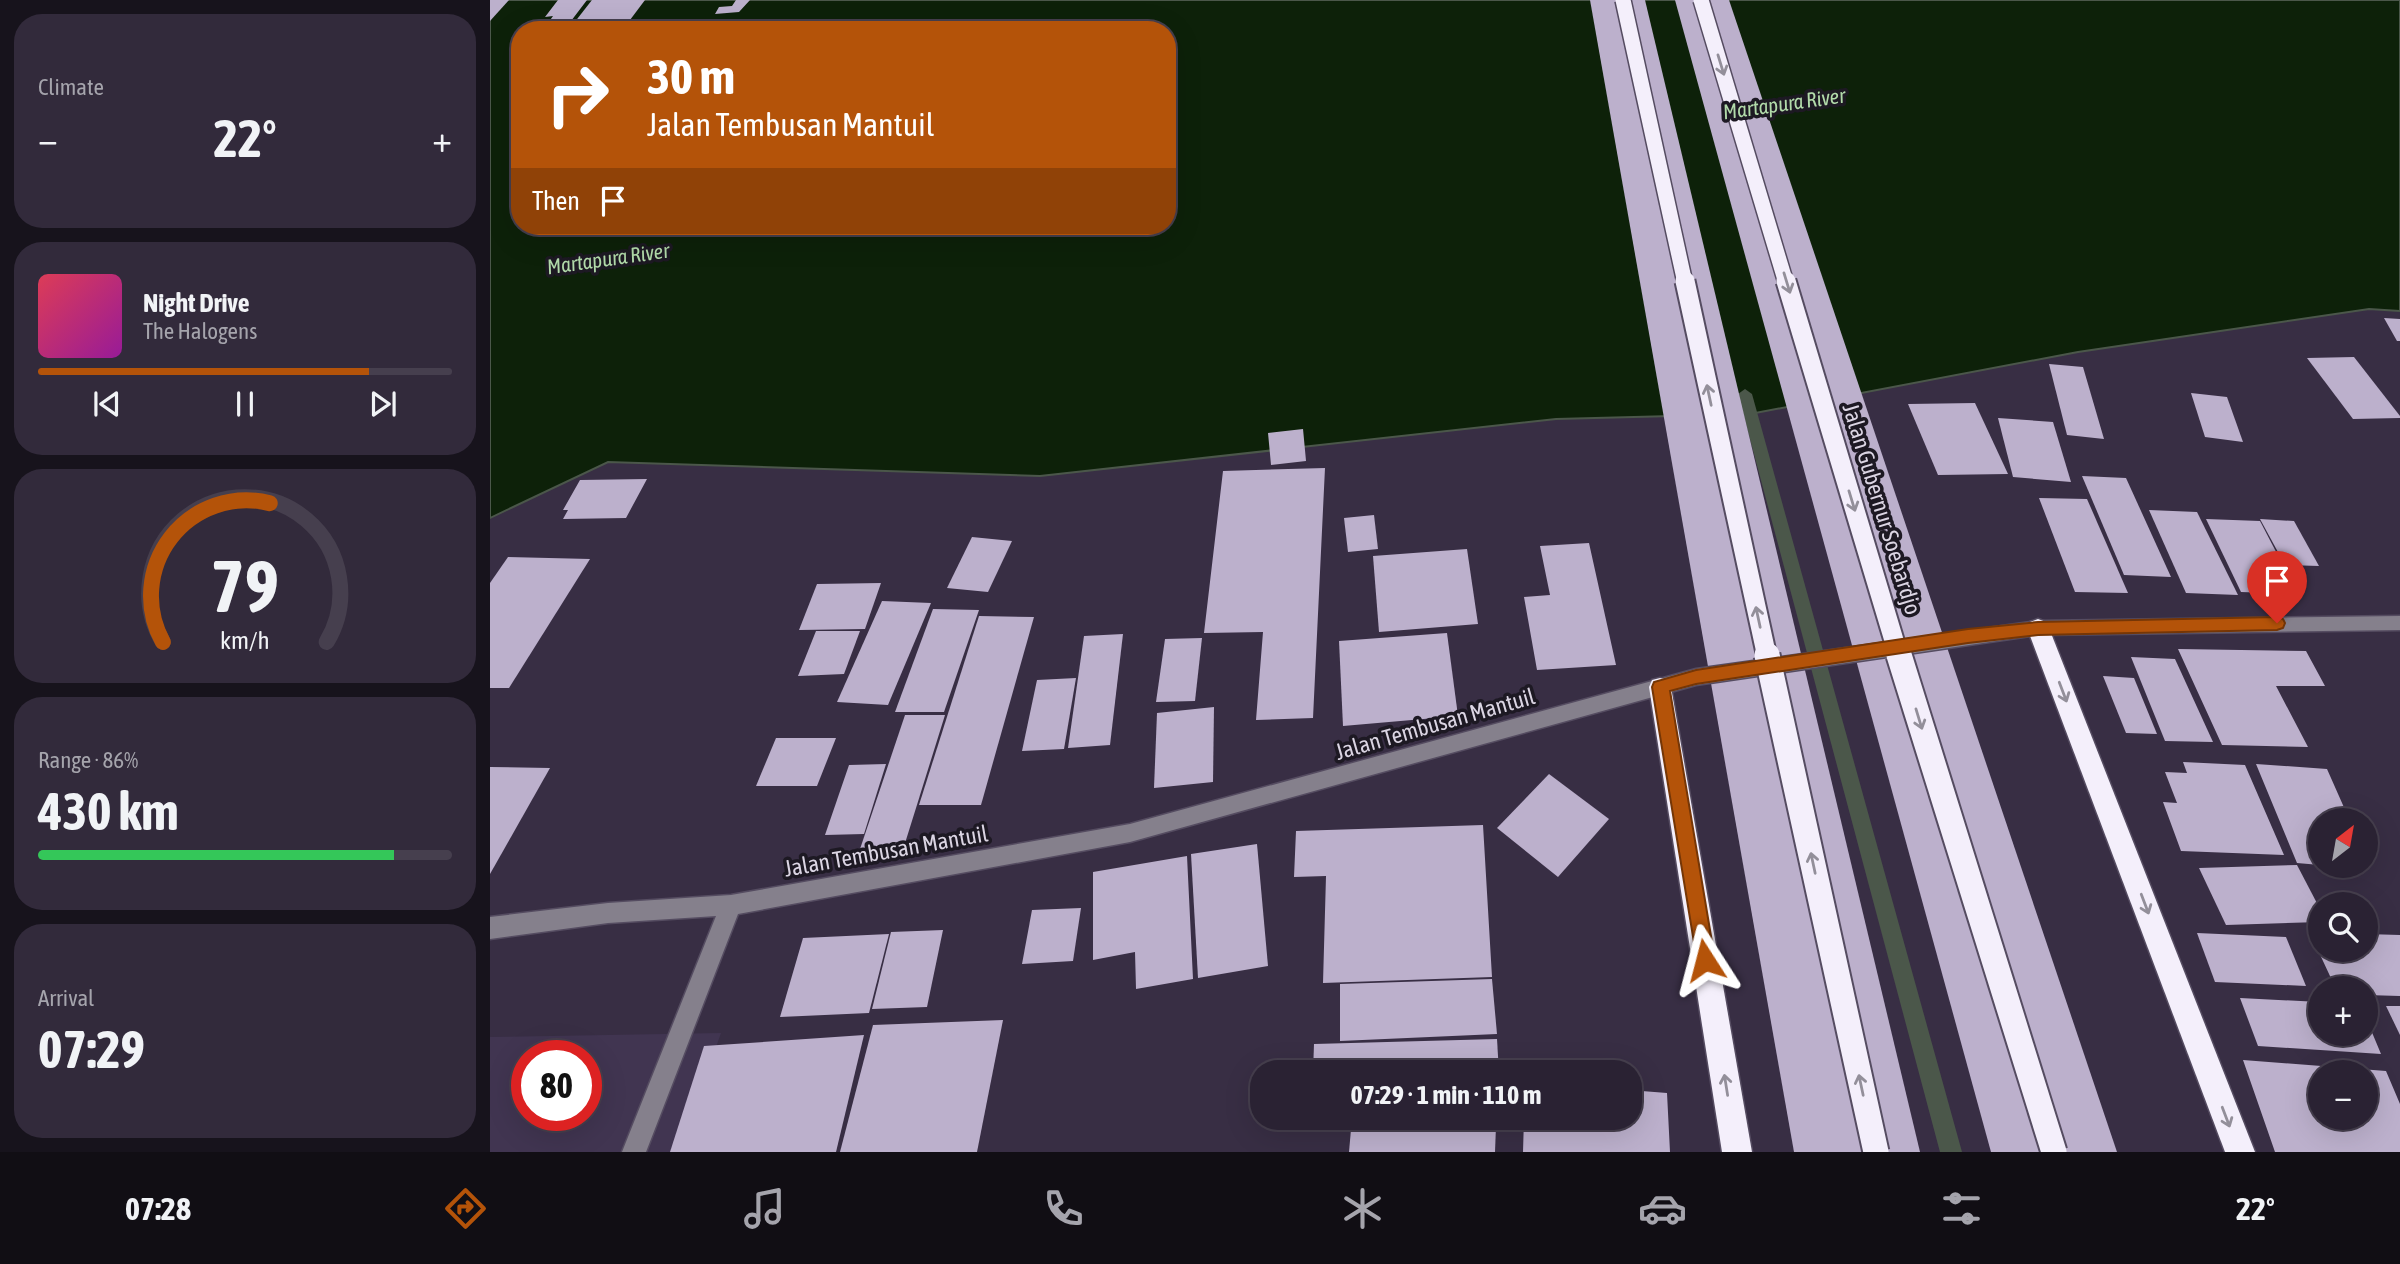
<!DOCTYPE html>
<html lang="en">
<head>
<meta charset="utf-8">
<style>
  :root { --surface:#2a2233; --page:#322a3b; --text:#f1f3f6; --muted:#a5a4ac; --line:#463f4e; --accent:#b45309 }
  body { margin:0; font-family:"Asap Condensed",sans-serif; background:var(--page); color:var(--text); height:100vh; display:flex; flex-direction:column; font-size:26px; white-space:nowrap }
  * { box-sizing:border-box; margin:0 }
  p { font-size:23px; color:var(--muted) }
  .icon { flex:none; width:38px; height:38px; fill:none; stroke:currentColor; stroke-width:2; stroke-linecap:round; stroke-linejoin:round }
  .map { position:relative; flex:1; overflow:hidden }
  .panel { display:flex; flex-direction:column; gap:14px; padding:14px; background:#17131c; width:490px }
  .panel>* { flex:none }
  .hud { position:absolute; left:21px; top:21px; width:665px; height:214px; border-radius:28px; box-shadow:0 7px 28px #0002,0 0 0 2px var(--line); background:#b45309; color:#fff; overflow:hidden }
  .needle { width:46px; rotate:31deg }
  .tools { position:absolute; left:1818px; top:808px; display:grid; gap:14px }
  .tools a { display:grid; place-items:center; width:70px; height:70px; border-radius:50%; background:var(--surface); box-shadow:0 7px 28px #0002,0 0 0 2px var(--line); font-size:35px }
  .speed { position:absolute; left:21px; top:1040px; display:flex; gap:14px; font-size:35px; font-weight:700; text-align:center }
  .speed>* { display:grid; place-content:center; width:91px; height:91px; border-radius:50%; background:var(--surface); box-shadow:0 7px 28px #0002,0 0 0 2px var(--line); line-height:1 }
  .speed .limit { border:10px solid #d22; background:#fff; color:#111 }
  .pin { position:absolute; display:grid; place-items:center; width:60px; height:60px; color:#fff; margin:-72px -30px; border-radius:50% 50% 50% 0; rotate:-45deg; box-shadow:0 0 7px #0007 }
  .pin .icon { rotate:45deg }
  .me { position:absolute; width:77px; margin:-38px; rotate:351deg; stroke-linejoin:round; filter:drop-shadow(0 0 5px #0008) }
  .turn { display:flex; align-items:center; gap:24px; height:147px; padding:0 21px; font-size:32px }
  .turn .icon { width:91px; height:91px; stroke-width:2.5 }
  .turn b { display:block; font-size:49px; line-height:60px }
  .then { display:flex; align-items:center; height:66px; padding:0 21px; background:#0003; gap:14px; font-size:26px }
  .big { font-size:52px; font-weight:700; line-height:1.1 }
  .panel .widget { flex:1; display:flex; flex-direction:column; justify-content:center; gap:10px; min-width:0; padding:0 24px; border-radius:28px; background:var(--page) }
  .panel .dial { align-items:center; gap:0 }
  .dial svg { height:182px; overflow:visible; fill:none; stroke:var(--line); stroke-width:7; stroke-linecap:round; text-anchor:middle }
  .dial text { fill:var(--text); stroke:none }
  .song { display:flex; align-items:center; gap:21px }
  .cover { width:84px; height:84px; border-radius:10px; background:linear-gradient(135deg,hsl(350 70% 55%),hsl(300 70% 35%)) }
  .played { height:7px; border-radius:4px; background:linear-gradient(90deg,var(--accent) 80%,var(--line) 80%) }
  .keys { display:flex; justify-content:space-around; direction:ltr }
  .heat { display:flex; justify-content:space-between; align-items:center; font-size:38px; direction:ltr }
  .charge { height:10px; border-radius:5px; background:linear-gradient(90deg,#34c759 86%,var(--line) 0) }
  .trip { position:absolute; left:760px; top:1060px; width:392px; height:70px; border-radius:28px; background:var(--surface); box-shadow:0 7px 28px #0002,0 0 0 2px var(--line); font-weight:700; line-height:70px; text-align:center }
  .tabs { display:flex; height:112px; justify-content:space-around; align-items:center; background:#110e14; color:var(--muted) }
  .tabs .icon { width:49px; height:49px }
  .tabs .selected { color:var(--accent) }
  .tabs b { font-size:32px; color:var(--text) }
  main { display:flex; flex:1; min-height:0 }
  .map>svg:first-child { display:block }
</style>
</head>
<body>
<main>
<section class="panel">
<div class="widget"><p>Climate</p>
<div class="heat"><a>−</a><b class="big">22°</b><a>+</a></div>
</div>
<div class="widget">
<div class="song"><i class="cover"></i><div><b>Night Drive</b><p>The Halogens</p></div></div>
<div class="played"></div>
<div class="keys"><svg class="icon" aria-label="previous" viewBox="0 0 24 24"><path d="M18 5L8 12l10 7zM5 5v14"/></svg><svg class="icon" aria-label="pause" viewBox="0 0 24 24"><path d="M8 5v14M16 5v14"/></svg><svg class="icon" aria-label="next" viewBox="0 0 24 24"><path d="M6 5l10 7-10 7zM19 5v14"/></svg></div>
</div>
<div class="widget dial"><svg viewBox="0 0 100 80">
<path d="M14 69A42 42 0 1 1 86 69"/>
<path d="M14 69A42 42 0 0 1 61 8" stroke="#b45309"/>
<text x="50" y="56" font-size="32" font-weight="700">79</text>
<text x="50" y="72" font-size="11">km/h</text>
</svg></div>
<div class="widget"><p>Range · 86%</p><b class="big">430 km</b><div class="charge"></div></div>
<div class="widget"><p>Arrival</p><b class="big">07:29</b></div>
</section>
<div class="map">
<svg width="1910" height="1152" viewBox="0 0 1910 1152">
  <rect width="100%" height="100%" fill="#382e44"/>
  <path fill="#413551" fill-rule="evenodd" d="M231 1033 189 1152H0V1037ZM37 1055H96V1115H37Z"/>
  <path fill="#0d2109" stroke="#4b574a" stroke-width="2" fill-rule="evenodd" d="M0 0H1910V311L1879 309 1588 352 1260 414 1066 419 550 476 118 462 0 518ZM30 30H677V226H30Z"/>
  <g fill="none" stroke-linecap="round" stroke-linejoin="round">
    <path fill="#4b574a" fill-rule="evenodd" d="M1255 389 1262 394 1472 1152H1450L1248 394Z"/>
  </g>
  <g fill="#bcb0cc" fill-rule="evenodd">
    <path d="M0 0H19L0 21Z"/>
    <path d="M68 0H97L78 25 56 26 63 16 55 17Z"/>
    <path d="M102 0H155L140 20 84 23Z"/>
    <path d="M246 0H260L249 12 225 14 229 7 242 6Z"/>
    <path d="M1100 0H1155L1430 1152H1304Z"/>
    <path d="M1185 0H1239L1627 1152H1501Z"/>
    <path d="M1894 318 1910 319V341H1907Z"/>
    <path d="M1864 357 1910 416V418L1863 419 1817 358Z"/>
    <path d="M1559 364 1593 367 1614 439 1577 435Z"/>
    <path d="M1701 393 1737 397 1753 442 1715 437Z"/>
    <path d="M1485 403 1518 474 1448 475 1418 404Z"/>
    <path d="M1508 418 1563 422 1581 482 1523 477Z"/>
    <path d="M813 429 816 461 781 465 778 433Z"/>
    <path d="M835 468 823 718 766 720 773 632 714 633 733 471Z"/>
    <path d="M1592 476 1636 478 1681 577 1634 575Z"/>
    <path d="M157 479 136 518 73 519 78 510H73L90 480Z"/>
    <path d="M1549 498 1597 499 1638 593 1585 592Z"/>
    <path d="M1659 510 1707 512 1748 595 1696 593Z"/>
    <path d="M884 515 888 549 858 552 854 518Z"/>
    <path d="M1716 519 1770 521 1808 594 1751 592Z"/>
    <path d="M1770 519 1804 521 1829 566 1795 565Z"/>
    <path d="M482 537 522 541 498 592 457 588Z"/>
    <path d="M1099 543 1126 665 1047 670 1034 597 1060 595 1050 546Z"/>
    <path d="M977 549 988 624 889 632 883 556Z"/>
    <path d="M18 557 100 559 19 688H0V583Z"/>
    <path d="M391 583 375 629 309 630 327 584Z"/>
    <path d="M392 601 441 603 398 705 347 702Z"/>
    <path d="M443 609 489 610 454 712H405Z"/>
    <path d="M489 616 544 617 491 805H429Z"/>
    <path d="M326 631H370L354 674 308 676Z"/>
    <path d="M957 633 968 716 853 726 849 641Z"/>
    <path d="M633 634 620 745 578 748 594 636Z"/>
    <path d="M712 638 705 701 666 702 675 639Z"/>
    <path d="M1688 649 1816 651 1835 686H1786L1818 747 1732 745Z"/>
    <path d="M1641 657 1685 659 1723 742 1675 741Z"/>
    <path d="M1613 676 1644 678 1667 734 1636 733Z"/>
    <path d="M586 678 574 749 532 751 547 680Z"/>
    <path d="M724 707 723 782 664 788 667 713Z"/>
    <path d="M415 715H455L411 856 368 855Z"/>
    <path d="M286 738H346L327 786H266Z"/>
    <path d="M1693 762 1755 765 1794 855 1691 851 1673 802 1687 803 1675 772 1697 773Z"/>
    <path d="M396 764 374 834 335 835 359 765Z"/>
    <path d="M1766 764 1837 769 1860 821H1830V865L1807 863Z"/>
    <path d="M0 767 60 768 0 874Z"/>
    <path d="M1059 774 1119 819 1068 877 1007 828Z"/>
    <path d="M993 825 1002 977 833 983 836 876 804 877 806 831Z"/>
    <path d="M767 844 778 966 708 978 701 854Z"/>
    <path d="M697 856 703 979 646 989 645 952 603 960V872Z"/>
    <path d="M1807 865 1830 909V922L1736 925 1709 868Z"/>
    <path d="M591 908 583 961 532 964 542 910Z"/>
    <path d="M453 930 437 1007 382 1009 401 932Z"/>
    <path d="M1707 933 1796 937 1816 986 1725 982Z"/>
    <path d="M1820 933H1830V950H1876V934L1910 935V996L1876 995V989H1846Z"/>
    <path d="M399 934 379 1013 290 1017 313 938Z"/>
    <path d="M1002 979 1007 1034 850 1041V984Z"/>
    <path d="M1750 998 1830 1002V1034H1876V1018L1891 1054 1768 1046Z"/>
    <path d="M1896 1006H1910V1035Z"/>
    <path d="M513 1020 487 1152H350L383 1025Z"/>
    <path d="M374 1035 346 1152H180L214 1046Z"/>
    <path d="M1007 1039 1009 1073H823L824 1044Z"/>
    <path d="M1753 1060 1896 1071 1910 1104V1152H1785ZM1830 1073H1876V1118H1830Z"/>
    <path d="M1139 1090 1177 1093 1180 1152H1033L1034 1118H1139Z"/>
    <path d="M862 1118 1006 1126 1005 1152H859Z"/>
  </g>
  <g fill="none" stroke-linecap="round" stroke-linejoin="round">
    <g stroke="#554c61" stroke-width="3">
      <path id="minor" d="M1910 616V630L1548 635 1206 685 640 842 248 914 156 1152H132L226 916 118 923 0 939V917L118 903 241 895 640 824 1206 669 1548 621Z"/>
    </g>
    <g stroke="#554c61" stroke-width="3">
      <g id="highway">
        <path d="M1548 619 1556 622 1559 628 1765 1152H1735L1537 628 1540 622Z"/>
        <path d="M1170 678 1178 680 1181 687 1262 1152H1232L1159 687 1162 680Z"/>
      </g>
    </g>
    <use href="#minor" fill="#85808c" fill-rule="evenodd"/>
    <use href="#highway" fill="#f4effb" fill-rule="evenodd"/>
    <g stroke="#554c61" stroke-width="18" stroke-linecap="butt">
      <g id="highway-bridge-far2">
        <path d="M1133 0 1195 283"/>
        <path d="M1211 0 1296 283"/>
      </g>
    </g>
    <g stroke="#554c61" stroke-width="23" stroke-linecap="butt">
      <g id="highway-bridge-far1">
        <path d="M1195 281 1277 657"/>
        <path d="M1296 281 1409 657"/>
      </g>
    </g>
    <g stroke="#554c61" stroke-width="29" stroke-linecap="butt">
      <g id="highway-bridge">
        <path d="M1277 655 1386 1152"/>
        <path d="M1409 655 1564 1152"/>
      </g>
    </g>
    <use href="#highway-bridge-far2" stroke="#f4effb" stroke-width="15"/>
    <use href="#highway-bridge-far1" stroke="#f4effb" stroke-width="19"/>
    <use href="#highway-bridge" stroke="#f4effb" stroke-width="25"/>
  </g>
  <defs><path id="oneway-shaft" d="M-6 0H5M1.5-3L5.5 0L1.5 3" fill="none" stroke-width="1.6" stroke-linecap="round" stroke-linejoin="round" transform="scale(1.75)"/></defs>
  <g stroke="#938f9a">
    <use href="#oneway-shaft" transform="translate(1231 65) rotate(73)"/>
    <use href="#oneway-shaft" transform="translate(1297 283) rotate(73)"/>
    <use href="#oneway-shaft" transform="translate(1219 395) rotate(-102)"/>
    <use href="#oneway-shaft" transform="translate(1362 501) rotate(73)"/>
    <use href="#oneway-shaft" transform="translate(1268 617) rotate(-102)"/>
    <use href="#oneway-shaft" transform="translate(1573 692) rotate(69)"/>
    <use href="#oneway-shaft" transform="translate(1429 719) rotate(73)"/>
    <use href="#oneway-shaft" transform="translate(1323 863) rotate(-102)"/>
    <use href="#oneway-shaft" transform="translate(1655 904) rotate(69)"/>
    <use href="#oneway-shaft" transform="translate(1236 1085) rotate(-99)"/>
    <use href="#oneway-shaft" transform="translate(1371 1085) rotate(-102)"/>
    <use href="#oneway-shaft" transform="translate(1736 1117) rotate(69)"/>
  </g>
  <path fill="#b45309" stroke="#753606" stroke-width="2" d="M1787 617 1793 619 1795 623 1793 628 1787 630 1548 635 1478 643 1206 684 1180 691 1225 960 1222 967 1215 970 1208 967 1162 687 1164 682 1206 670 1478 629 1548 622Z"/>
  <g text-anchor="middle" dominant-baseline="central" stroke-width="7" stroke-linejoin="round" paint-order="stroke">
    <g font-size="21" font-style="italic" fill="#b2dbaa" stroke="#1d1923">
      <text transform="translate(1294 103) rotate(-8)">Martapura River</text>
      <text transform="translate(118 258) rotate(-8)">Martapura River</text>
    </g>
    <g font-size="23" fill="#dbd5e3" stroke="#1d1923">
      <text transform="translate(1392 509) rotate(73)">Jalan Gubernur Soebardjo</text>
      <text transform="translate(945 724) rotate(-16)">Jalan Tembusan Mantuil</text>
      <text transform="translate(396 851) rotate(-10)">Jalan Tembusan Mantuil</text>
    </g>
  </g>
</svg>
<div class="tools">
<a><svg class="needle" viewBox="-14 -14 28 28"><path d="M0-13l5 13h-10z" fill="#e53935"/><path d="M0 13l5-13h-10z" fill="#a5a4ac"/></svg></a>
<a><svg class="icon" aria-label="search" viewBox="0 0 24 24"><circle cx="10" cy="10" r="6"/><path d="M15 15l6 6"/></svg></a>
<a>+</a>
<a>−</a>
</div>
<div class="speed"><div class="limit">80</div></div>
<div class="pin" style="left:1787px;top:623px;background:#d93025"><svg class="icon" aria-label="arrive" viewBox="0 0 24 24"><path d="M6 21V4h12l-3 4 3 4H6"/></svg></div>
<svg class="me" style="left:1215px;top:960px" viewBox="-20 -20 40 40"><path d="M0-17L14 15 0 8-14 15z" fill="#b45309" stroke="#fff" stroke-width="4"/></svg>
<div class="trip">07:29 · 1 min · 110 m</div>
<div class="hud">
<div class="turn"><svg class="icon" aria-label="right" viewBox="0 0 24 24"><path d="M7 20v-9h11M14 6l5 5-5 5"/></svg><div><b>30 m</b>Jalan Tembusan Mantuil</div></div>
<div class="then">Then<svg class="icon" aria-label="arrive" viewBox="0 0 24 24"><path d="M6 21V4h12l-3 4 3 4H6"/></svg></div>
</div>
</div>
</main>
<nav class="tabs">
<b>07:28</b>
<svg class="icon selected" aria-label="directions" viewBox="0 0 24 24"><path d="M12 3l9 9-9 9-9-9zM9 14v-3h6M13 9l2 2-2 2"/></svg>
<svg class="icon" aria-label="music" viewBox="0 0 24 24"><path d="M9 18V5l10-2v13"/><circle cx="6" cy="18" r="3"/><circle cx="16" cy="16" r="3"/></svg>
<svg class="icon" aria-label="phone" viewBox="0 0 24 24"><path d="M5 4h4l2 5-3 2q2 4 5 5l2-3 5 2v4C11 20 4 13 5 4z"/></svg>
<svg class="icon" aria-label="climate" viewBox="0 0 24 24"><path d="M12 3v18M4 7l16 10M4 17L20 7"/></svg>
<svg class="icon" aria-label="car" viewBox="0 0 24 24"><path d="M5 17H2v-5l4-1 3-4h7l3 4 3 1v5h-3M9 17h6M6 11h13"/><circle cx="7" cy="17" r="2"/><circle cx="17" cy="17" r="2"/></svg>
<svg class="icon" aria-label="filters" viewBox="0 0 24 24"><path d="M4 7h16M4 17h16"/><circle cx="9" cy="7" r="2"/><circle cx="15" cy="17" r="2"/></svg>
<b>22°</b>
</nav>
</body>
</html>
